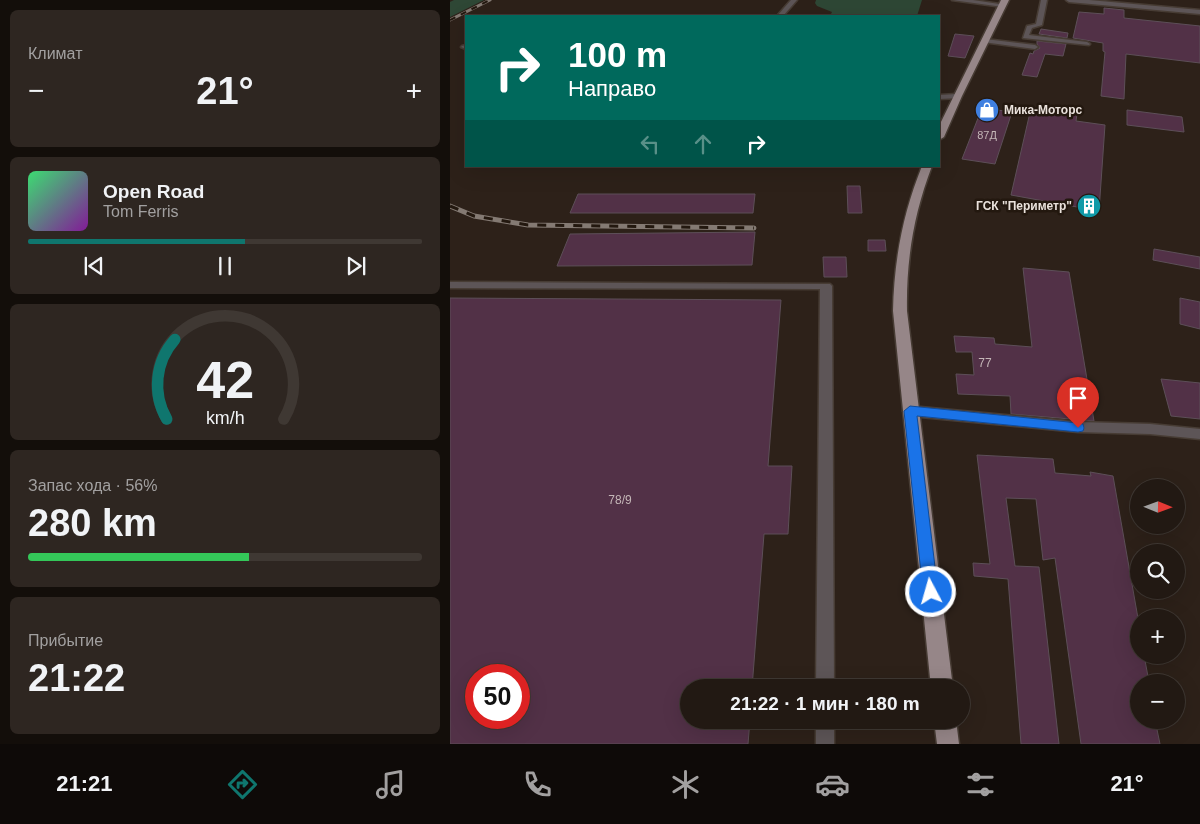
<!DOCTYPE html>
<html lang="ru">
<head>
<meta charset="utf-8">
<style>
  :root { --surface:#221913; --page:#2e2621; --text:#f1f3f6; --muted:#a2a0a0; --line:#3f3833; --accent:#0f766e }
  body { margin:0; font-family:Arial,sans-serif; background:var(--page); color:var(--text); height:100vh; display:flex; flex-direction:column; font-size:19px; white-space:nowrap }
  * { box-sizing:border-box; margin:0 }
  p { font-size:16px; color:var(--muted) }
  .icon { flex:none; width:28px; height:28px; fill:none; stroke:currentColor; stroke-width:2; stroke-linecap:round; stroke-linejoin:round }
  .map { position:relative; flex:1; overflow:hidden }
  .panel { display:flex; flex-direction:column; gap:10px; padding:10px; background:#130e0a; width:450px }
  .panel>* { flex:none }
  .top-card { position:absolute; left:15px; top:15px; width:475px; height:152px; border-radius:0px; box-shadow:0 5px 20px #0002,0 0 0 1px var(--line); background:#00695c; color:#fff; overflow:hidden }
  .needle { width:32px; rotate:91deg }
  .fabs { position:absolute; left:680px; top:479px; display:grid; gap:10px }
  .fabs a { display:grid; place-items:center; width:55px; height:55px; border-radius:50%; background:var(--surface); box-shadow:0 5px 20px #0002,0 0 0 1px var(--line); font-size:25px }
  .speed { position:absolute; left:15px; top:664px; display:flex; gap:10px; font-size:25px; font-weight:700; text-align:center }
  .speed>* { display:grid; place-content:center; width:65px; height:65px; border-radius:50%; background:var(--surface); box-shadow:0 5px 20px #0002,0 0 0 1px var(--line); line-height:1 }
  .speed .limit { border:8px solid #d22; background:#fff; color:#111 }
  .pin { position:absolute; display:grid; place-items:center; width:42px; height:42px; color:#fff; margin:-51px -21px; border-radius:50% 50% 50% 0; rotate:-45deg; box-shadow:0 0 5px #0007 }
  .pin .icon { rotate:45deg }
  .me { position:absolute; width:55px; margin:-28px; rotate:354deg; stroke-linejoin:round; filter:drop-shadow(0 0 4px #0008) }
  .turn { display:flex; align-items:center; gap:18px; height:105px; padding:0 20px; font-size:22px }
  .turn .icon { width:65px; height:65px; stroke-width:2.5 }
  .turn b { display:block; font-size:35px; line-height:42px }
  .lanes { display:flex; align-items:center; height:48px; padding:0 20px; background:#0003; justify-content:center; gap:25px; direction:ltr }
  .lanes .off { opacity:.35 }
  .big { font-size:38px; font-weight:600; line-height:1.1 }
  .panel .card { flex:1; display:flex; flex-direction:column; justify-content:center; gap:8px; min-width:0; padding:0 18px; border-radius:8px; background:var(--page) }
  .panel .dial { align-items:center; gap:0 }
  .dial svg { height:130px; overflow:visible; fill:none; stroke:var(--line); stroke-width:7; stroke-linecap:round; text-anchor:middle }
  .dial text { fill:var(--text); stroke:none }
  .song { display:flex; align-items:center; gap:15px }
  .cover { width:60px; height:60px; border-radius:8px; background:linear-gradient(135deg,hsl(140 70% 55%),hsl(290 70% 35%)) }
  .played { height:5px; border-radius:2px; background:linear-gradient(90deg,var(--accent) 55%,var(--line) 55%) }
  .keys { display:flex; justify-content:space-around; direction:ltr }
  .heat { display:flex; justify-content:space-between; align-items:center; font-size:28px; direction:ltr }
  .charge { height:8px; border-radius:4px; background:linear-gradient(90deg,#34c759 56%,var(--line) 0) }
  .trip { position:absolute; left:230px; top:679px; width:290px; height:50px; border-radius:25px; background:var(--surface); box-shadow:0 5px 20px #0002,0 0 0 1px var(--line); font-weight:600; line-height:50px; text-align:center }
  .tab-bar { display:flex; height:80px; justify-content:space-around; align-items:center; background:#0e0a08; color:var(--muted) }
  .tab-bar .icon { width:35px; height:35px }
  .tab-bar .active { color:var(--accent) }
  .tab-bar b { font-size:22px; color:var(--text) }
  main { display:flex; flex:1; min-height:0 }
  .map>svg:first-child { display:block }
</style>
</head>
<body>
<main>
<section class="panel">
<div class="card"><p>Климат</p>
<div class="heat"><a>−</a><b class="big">21°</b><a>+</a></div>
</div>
<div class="card">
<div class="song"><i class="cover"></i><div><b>Open Road</b><p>Tom Ferris</p></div></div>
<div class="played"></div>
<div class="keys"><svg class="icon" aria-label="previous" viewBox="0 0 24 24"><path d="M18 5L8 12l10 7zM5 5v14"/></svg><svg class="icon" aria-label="pause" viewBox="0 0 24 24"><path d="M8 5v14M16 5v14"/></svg><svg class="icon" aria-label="next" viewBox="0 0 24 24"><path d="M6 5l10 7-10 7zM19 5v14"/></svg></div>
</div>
<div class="card dial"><svg viewBox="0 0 100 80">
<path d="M14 69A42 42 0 1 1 86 69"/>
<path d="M14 69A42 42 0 0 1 19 20" stroke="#0f766e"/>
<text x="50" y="56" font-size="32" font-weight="700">42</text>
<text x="50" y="72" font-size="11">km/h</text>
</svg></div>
<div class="card"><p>Запас хода · 56%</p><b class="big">280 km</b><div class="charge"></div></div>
<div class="card"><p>Прибытие</p><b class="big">21:22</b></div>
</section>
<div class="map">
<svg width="750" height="744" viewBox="0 0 750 744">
  <rect width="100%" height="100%" fill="#2d2119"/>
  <g fill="#2e4735">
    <path d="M4 0H34L0 17V2Z"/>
    <path d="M366 0H472L467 16H380L382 12 367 6 365 3Z"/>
  </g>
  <g fill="#523147" stroke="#5d4f58" fill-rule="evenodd">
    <path d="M654 8 674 10V18L750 26V63L676 54 674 99 651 96 655 52 653 51V43L623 38 629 12 654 14Z"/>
    <path d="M591 29 618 33 617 38 589 34Z"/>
    <path d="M505 34 524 36 515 58 498 56Z"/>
    <path d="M587 41 616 44 613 56 595 54 587 77 572 75 580 53 583 54 584 51 590 48 587 44Z"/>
    <path d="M532 108 562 112 545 164 512 159Z"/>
    <path d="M581 108 627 114 626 121 655 125 649 211 561 195Z"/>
    <path d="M677 110 732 117 734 132 677 125Z"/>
    <path d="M397 186H410L412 213H398Z"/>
    <path d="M128 194H305L303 213H120Z"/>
    <path d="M305 232 302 265 107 266 120 234Z"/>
    <path d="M418 240H435L436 251H418Z"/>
    <path d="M704 249 750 257V269L703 260Z"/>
    <path d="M373 257H396L397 277H374Z"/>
    <path d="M573 268 619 272 644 421 561 414 560 396 508 394 506 374 524 375 522 352H506L504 336 544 338 545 344 582 347Z"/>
    <path d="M0 298 331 300 318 466H342L338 534H314L302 688H239V720H300L298 744H0ZM26 675H69V718H26Z"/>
    <path d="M730 298 750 302V329L730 324Z"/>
    <path d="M711 379 750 383V419L721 416Z"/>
    <path d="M527 455 603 459 605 473 641 476 640 472 663 476 689 624V655H694L699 682H689V720H705L710 744H631L605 558 593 560 586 499 556 498 565 566 589 567 609 744H571L558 579 524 576 523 563 540 564Z"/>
  </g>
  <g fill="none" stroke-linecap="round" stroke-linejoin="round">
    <g stroke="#473c34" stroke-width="3">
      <g id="minor">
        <path d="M341 0H347L333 16H327Z"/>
        <path d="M502 0H523L556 5 553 7Z"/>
        <path d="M591 0H597L592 25 582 28 579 35 637 42 640 44 639 45 573 38 577 26 586 24Z"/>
        <path d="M616 0H639L750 10V14L619 2Z"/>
        <path d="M535 39 585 45 588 47 585 49 533 42 532 41Z"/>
        <path d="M16 45V49L11 47 12 46Z"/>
        <path d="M507 94 511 96 510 98 489 99V95Z"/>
        <path d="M0 282 380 284 382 286 384 688H366L370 289 0 288Z"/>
        <path d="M460 406 628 422 700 424 750 429V439L700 434 628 432 460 416 455 415 453 411 455 407Z"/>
        <rect x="366" y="720" width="18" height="24"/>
      </g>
    </g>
    <g stroke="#473c34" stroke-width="3">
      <g id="major">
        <path d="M551 0H559L512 96 494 137 489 140V126Z"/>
        <path d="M472 166H482C464 213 456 260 457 311L503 688H481L443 311C444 260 453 213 472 166Z"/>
        <path d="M484 720H506L509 744H487Z"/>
      </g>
    </g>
    <use href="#minor" fill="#5d5557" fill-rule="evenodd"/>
    <use href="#major" fill="#968688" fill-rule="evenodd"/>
    <g stroke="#847a73" stroke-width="3">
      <path id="rail-far1" d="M0 20 40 0"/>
    </g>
    <g stroke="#847a73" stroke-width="5">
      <path id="rail" d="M0 206 24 216 78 225 304 228"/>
    </g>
    <use href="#rail-far1" stroke="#23180f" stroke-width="2" stroke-dasharray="6" stroke-linecap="butt"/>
    <use href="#rail" stroke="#23180f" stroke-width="3" stroke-dasharray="9" stroke-linecap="butt"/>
  </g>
  <path fill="#1a73e8" stroke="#114b97" d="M460 406 628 423 633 424 634 428 633 431 628 432 467 416 488 592 486 597 481 599 476 597 473 592 454 411Z"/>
  <defs>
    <g id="shop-disc" transform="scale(1.25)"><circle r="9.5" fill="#3f7fe0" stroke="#23180f"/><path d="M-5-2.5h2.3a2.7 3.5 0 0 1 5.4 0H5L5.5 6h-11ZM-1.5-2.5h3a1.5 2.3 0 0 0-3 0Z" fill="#fff"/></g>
    <g id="building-disc" transform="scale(1.25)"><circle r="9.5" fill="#0f9aa8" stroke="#23180f"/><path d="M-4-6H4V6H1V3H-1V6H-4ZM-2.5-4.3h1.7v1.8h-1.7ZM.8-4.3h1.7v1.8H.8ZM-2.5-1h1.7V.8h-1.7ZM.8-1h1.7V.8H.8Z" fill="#fff"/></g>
  </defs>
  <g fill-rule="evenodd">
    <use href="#shop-disc" x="537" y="110"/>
    <use href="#building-disc" x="639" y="206"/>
  </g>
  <g text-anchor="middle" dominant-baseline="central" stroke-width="5" stroke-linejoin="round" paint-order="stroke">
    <g font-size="11" fill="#c4b6b7">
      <text x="537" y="135">87Д</text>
    </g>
    <g font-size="12" font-weight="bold" fill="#eae2dc" stroke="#23180f" text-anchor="start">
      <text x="554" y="110">Мика-Моторс</text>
      <text x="622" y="206" text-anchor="end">ГСК "Периметр"</text>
    </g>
    <g font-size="12" fill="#c4b6b7">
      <text x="535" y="363">77</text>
      <text x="170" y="500">78/9</text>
    </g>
  </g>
</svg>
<div class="fabs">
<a><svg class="needle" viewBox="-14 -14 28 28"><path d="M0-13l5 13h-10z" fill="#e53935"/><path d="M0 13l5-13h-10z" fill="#a2a0a0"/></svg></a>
<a><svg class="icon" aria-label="search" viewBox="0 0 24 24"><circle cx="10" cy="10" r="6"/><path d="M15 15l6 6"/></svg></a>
<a>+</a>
<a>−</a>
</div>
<div class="speed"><div class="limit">50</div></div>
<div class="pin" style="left:628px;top:428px;background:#d93025"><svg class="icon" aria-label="arrive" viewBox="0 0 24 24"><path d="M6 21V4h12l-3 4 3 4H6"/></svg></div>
<svg class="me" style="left:481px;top:592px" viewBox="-20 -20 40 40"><circle r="17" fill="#1a73e8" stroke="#fff" stroke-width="3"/><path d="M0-11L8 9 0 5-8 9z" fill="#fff"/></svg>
<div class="trip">21:22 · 1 мин · 180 m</div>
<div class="top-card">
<div class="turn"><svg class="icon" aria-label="right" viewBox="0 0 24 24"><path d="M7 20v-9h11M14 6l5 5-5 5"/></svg><div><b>100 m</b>Направо</div></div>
<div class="lanes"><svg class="icon off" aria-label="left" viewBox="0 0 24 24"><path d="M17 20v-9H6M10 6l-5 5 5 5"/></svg><svg class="icon off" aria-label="ahead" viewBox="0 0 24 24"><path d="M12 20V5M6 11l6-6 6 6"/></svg><svg class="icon" aria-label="right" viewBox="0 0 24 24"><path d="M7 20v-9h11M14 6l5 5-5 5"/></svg></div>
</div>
</div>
</main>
<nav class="tab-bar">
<b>21:21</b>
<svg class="icon active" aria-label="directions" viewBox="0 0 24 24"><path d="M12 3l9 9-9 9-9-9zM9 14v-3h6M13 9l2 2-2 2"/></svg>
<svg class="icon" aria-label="music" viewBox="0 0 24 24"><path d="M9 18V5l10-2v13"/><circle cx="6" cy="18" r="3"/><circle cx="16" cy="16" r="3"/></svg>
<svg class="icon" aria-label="phone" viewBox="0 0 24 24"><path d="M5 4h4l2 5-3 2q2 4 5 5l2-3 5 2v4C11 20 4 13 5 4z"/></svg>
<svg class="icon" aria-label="climate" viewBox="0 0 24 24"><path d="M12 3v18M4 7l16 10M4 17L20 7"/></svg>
<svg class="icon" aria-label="car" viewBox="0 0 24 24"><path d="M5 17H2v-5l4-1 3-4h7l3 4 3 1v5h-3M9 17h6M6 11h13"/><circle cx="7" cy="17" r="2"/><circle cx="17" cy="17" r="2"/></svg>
<svg class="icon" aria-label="filters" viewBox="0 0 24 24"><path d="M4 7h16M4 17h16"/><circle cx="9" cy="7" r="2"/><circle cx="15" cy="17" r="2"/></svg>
<b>21°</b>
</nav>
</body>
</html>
